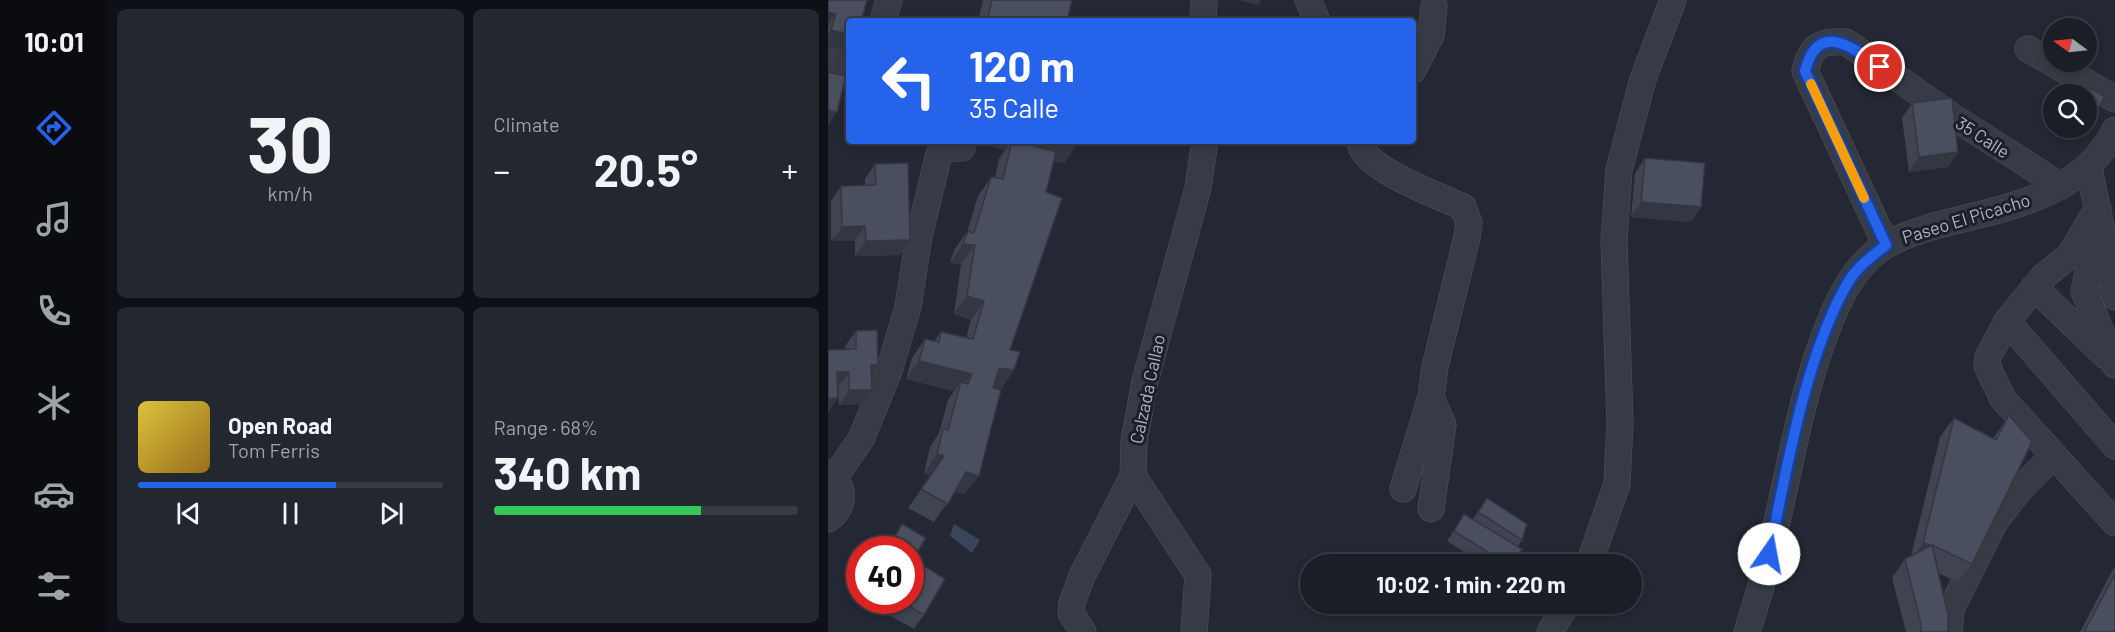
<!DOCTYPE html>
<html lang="en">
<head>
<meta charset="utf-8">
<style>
  :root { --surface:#1a1e27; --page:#23272f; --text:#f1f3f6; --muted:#9fa2a7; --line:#383c44; --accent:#2563eb }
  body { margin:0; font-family:Barlow,sans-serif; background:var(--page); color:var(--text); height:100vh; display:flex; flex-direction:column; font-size:22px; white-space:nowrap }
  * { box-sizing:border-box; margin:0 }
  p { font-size:20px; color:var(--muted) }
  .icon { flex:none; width:33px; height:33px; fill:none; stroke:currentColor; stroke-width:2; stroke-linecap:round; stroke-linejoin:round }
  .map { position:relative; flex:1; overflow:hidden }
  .panel { display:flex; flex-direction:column; gap:9px; padding:9px; background:#0e1015; width:720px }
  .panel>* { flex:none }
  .top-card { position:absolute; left:18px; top:18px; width:570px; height:126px; border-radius:6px; box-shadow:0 3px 9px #0003,0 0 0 2px var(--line); background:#2563eb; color:#fff; overflow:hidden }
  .needle { width:39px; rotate:285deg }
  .buttons { position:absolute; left:1215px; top:18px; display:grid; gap:12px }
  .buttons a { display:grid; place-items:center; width:54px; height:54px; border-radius:50%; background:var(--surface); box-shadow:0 3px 9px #0003,0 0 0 2px var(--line); font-size:30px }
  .speed { position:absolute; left:18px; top:536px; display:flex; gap:12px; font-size:30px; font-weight:700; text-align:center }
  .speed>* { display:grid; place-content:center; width:78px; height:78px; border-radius:50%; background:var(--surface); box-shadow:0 3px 9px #0003,0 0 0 2px var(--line); line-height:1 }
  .speed .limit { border:9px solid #d22; background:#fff; color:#111 }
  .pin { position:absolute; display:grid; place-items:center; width:51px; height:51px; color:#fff; margin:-26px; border:3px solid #fff; border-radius:50%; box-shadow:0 2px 6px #0007 }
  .me { position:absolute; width:66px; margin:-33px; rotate:12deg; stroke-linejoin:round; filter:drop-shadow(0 0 4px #0008) }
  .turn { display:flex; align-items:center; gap:21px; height:126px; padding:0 24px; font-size:27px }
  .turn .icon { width:78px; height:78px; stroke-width:2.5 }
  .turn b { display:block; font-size:42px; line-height:51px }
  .big { font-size:45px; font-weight:700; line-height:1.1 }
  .panel .card { flex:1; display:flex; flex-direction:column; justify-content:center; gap:9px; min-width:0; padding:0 21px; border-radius:9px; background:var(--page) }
  .panel .dial { align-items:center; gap:0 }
  .dial b { font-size:78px; line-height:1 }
  .song { display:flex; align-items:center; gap:18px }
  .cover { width:72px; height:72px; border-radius:9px; background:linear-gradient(135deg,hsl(50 70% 55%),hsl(40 70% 35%)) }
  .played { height:6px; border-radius:3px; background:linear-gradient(90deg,var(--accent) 65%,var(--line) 65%) }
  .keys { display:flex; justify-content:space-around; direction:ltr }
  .heat { display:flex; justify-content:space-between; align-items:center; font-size:33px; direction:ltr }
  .charge { height:9px; border-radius:4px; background:linear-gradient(90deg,#34c759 68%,var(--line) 0) }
  .panel .tiles { flex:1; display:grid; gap:9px; grid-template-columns:repeat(2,1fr) }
  .trip { position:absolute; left:472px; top:554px; width:342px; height:60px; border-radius:30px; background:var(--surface); box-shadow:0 3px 9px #0003,0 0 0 2px var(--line); font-weight:700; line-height:60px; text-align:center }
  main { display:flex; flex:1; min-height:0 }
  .tabs { display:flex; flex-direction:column; width:108px; justify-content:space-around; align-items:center; background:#0a0c10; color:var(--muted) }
  .tabs .icon { width:42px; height:42px }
  .tabs .selected { color:var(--accent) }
  .tabs b { font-size:27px; color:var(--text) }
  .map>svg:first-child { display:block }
</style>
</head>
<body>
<main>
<nav class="tabs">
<b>10:01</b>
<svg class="icon selected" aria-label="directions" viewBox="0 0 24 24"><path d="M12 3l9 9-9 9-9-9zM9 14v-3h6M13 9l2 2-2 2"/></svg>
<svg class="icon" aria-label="music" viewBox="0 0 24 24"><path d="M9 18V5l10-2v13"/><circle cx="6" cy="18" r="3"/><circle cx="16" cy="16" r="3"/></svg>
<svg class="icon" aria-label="phone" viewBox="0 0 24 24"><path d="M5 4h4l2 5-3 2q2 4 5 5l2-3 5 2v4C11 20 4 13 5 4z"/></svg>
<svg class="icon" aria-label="climate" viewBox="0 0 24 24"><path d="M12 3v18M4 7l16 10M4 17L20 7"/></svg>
<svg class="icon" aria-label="car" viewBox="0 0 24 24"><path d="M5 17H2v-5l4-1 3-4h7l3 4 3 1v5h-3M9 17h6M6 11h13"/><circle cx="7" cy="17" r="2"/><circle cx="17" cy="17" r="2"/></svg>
<svg class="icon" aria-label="filters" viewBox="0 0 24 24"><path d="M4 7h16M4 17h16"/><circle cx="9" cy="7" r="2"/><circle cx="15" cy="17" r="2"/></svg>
</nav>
<section class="panel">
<div class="tiles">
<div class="card dial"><b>30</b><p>km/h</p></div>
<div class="card"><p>Climate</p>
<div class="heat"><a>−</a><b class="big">20.5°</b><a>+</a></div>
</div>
<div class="card">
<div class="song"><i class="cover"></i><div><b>Open Road</b><p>Tom Ferris</p></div></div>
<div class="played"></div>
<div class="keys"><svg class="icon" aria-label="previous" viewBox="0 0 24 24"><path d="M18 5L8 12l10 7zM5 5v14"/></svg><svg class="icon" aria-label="pause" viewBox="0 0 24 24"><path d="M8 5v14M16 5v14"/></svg><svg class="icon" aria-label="next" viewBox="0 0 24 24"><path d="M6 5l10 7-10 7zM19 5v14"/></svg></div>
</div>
<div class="card"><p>Range · 68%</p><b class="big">340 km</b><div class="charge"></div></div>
</div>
</section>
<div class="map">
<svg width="1287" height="632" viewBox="0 0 1287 632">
  <rect width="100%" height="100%" fill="#232834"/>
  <path fill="#3a455c" d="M126 524 152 540 144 553 122 536Z"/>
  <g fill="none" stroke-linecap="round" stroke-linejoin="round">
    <g stroke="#505560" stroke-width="27">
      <g id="minor">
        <path d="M480 0 489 21"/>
        <path d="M55 21 61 0"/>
        <path d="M375 21 376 0"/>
        <path d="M1200 49 1287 99"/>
        <path d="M0 61 21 63"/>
        <path d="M585 70 603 35 606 6"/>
        <path d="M532 141C530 167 614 197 635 207L641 223 639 237 607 367 603 397 615 425 603 509"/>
        <path d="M1261 168 1287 297"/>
        <path d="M1270 208 1242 255 1215 277 1179 321 1160 357 1159 366 1175 399 1287 523"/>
        <path d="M1273 237 1262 263 1256 291 1287 365"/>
        <path d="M1058 245 977 71C983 46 992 40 1018 42L1122 115 1233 186"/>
        <path d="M1206 287 1278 356"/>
        <path d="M1179 321 1287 446"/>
        <path d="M0 473C18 485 18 507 0 519"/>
        <path d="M305 476 370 575 366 632"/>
        <path d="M6 478 33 439 61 371 80 307 91 236 111 154 118 148H134"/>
        <path d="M575 489 603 397"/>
        <path d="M761 564 789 484 792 423 786 240 791 170 815 79 845 0"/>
        <path d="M255 632 243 613 244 603 254 576 305 476 306 441 317 381 370 188 377 141"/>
        <path d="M722 632 739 603"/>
        <path d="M919 632C925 613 931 594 936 575 956 502 966 427 990 354 1002 320 1014 285 1040 259 1059 240 1088 231 1114 224 1180 207 1253 197 1287 130"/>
        <path d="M1121 632 1123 609 1166 523 1191 490 1226 455"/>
      </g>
    </g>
    <use href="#minor" stroke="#363b45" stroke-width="26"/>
  </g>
  <g fill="#3f4451">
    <path d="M0 0H39L19 51 0 46Z"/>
    <path d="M155 0H244L239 21H150Z"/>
    <path d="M1258 94 1277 97 1261 121 1258 119Z"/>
    <path d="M1084 103 1130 152 1120 167 1081 172 1074 118Z"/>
    <path d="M140 141H250L249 144 236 163 226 161 182 350 186 370 173 389 165 387 137 494 127 492 106 522 80 508 103 475 96 473 102 447 111 433 120 400 126 391 78 379 84 358 97 339 106 341 113 332 138 338 143 320 126 314 133 264 122 263 126 250 139 232 150 196 163 177 167 178 171 159 177 150Z"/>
    <path d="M817 158 873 207 863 222 803 217 807 173Z"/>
    <path d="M47 164 82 240 72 255 27 256V241H3V201L13 186H37V179Z"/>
    <path d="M28 331 50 365 44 375V390L34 404 11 405 10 387 0 413 18 349 17 346Z"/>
    <path d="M1181 415 1144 564 1130 582 1110 573 1120 632H1078L1064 578 1077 559 1083 556 1112 437 1126 418 1165 439Z"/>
    <path d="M659 498 694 540 690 547 685 564H632L639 554 619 541 636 514 645 519Z"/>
    <path d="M74 524 98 538 85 559 117 579 96 615 86 629 43 605 46 600H82V549H58Z"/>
    <path d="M1287 567V632H1252L1284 571Z"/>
  </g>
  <g fill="#333742">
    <path d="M410 0H434L430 5Z"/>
    <path d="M0 12 8 14 0 26Z"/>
    <path d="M3 30 21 34V48L19 51 0 46V35Z"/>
    <path d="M0 110 9 112 0 126Z"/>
    <path d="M140 141H183L177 150Z"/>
    <path d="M184 141H234L249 144 236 163 182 151Z"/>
    <path d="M1130 152 1120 167 1081 172 1091 157Z"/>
    <path d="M813 202 873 207 863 222 803 217Z"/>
    <path d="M37 226 27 241H3L14 227Z"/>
    <path d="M82 240 72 255 27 256 38 241Z"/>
    <path d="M135 244 147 245 133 264 122 263Z"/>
    <path d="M139 296 156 301 143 320 126 314Z"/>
    <path d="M91 361 144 374 131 392 133 382 126 391 78 379Z"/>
    <path d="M43 365H50L40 380Z"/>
    <path d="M171 368 186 370 173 389 158 386Z"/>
    <path d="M9 372H21L10 387H0Z"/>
    <path d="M21 390H44L34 404 11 405Z"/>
    <path d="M10 398 0 413V399Z"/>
    <path d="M109 454 116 456 103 475 96 473Z"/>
    <path d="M138 472 151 476 137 494 125 491Z"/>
    <path d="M1095 543 1104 545 1082 562Z"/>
  </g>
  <g fill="#494f5e" stroke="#333742" stroke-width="1.5">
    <path d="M0 0H39L33 21H21V34L3 30 8 14 0 12Z"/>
    <path d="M164 0H244L239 21H159Z"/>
    <path d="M0 72 18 76 9 112 0 110Z"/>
    <path d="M1262 88 1277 97 1265 116 1258 112V94Z"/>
    <path d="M1124 98 1130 152 1091 157 1084 103Z"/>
    <path d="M184 141H188L228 152 218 192 234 198 182 350 192 352 186 370 171 368 165 388 173 390 151 476 138 472 120 504 93 489 116 456 109 454 115 429 120 430 133 382 140 384 144 374 91 361 97 339 111 342 113 332 145 339 156 301 139 296 147 245 135 244 140 231 146 233 163 177 175 179Z"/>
    <path d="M234 141H250L249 144Z"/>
    <path d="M817 158 877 163 873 207 813 202Z"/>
    <path d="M80 163 82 240 38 241 37 226 14 227 13 186 48 185 47 164Z"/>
    <path d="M49 330 50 365H43L44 390H21V372H9L10 398 0 399V350L28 349V331Z"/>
    <path d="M1181 415 1204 442 1144 564 1104 545 1120 615V632H1093V624L1077 559 1104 545 1095 543 1126 418 1168 440Z"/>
    <path d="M659 498 699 524 694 540 650 512Z"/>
    <path d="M636 514 694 549 685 564H679L626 531Z"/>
    <path d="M74 524 98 538 85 559 117 579 96 615 71 600H82V549H60Z"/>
    <path d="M640 552 665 564H634Z"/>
    <path d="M1287 574V632H1256Z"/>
  </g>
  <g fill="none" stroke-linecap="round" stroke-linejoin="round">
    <g stroke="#184099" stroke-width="15">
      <path id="route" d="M941 554C959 469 976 360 1019 284 1028 268 1044 256 1058 245L977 71C990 20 1024 47 1052 67"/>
    </g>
    <use href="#route" stroke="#2563eb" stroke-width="10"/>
    <path stroke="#f59e0b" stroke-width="10" d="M983 84 1036 198"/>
  </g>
  <g text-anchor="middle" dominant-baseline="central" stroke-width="6" stroke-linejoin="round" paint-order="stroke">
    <g font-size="18" fill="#b0b5c2" stroke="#1b202a">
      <text transform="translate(1155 137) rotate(33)">35 Calle</text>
      <text transform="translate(1138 218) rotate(-17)">Paseo El Picacho</text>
      <text transform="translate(319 389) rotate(-78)">Calzada Callao</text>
    </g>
  </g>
</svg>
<div class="buttons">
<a><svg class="needle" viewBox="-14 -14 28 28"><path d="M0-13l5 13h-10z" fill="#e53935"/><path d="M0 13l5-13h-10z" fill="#9fa2a7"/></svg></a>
<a><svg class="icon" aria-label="search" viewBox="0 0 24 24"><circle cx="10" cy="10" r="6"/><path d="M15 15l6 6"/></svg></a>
</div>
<div class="speed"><div class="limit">40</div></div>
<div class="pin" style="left:1052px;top:67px;background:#d93025"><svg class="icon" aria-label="arrive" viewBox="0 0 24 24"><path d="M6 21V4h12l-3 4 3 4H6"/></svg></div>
<svg class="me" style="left:941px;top:554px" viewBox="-20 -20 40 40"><circle r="19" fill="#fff"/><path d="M0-13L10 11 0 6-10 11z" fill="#2563eb"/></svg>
<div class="trip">10:02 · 1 min · 220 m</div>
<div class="top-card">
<div class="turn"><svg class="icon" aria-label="left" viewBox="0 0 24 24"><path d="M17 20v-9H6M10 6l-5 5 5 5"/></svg><div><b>120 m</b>35 Calle</div></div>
</div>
</div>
</main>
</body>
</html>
